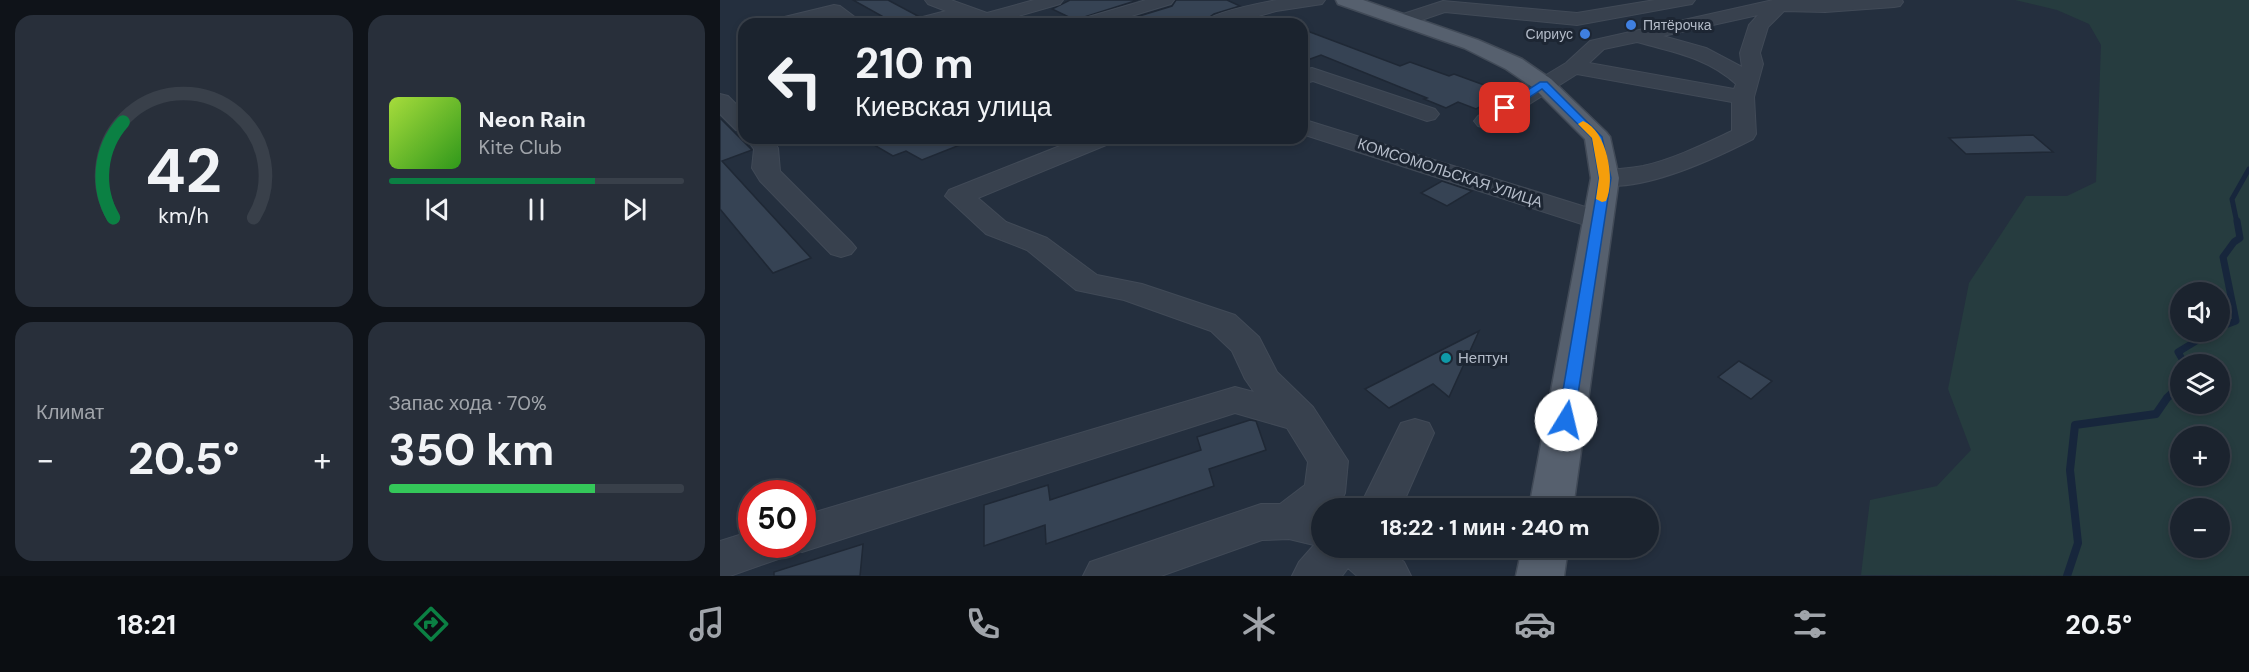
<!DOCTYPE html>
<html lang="ru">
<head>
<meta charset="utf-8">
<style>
  :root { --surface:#1b232e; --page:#282f3a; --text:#f1f3f6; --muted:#a0a4aa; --line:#39404a; --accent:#0b8043 }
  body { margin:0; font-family:"DM Sans",sans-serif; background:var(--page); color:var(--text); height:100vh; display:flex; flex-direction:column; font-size:22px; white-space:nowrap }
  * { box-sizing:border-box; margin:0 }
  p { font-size:20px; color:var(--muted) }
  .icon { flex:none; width:33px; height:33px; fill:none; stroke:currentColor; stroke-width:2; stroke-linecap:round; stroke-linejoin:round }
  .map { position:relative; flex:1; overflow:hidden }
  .side { display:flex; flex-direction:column; gap:15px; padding:15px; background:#0f1319; width:720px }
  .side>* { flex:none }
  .top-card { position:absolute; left:18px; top:18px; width:570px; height:126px; border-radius:18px; box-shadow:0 3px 9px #0003,0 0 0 2px var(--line); background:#1b232e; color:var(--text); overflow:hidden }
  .fabs { position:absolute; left:1450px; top:282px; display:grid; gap:12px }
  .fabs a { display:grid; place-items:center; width:60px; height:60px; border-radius:50%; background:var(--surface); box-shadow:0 3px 9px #0003,0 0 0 2px var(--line); font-size:30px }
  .speed { position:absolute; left:18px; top:480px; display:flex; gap:12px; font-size:30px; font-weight:700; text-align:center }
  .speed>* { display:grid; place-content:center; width:78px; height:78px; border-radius:50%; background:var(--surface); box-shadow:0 3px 9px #0003,0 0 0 2px var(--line); line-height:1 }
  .speed .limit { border:9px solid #d22; background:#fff; color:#111 }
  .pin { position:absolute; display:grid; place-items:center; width:51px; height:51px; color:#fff; margin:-26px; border-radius:12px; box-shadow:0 3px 9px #0006 }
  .me { position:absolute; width:66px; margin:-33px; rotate:9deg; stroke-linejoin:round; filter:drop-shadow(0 0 4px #0008) }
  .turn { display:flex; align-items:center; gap:21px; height:126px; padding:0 18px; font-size:27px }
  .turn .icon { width:78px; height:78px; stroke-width:2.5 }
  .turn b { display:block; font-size:42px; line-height:51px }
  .big { font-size:45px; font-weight:700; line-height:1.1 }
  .side .tile { flex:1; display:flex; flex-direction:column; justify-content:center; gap:9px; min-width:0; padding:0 21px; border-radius:18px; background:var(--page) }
  .side .dial { align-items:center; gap:0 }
  .dial svg { height:156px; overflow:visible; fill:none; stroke:var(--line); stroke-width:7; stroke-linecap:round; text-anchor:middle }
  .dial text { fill:var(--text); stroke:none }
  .song { display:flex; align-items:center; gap:18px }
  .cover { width:72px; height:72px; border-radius:9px; background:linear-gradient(135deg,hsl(80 70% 55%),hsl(110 70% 35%)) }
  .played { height:6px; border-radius:3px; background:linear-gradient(90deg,var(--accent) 70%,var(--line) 70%) }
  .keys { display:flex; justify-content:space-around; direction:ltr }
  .heat { display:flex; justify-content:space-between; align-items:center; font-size:33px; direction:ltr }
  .charge { height:9px; border-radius:4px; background:linear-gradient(90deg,#34c759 70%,var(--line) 0) }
  .side .tiles { flex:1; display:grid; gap:15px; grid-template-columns:repeat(2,1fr) }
  .trip { position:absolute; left:591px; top:498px; width:348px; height:60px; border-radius:30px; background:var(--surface); box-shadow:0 3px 9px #0003,0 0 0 2px var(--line); font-weight:700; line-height:60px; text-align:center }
  .dock { display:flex; height:96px; justify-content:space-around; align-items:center; background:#0b0e12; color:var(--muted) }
  .dock .icon { width:42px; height:42px }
  .dock .current { color:var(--accent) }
  .dock b { font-size:27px; color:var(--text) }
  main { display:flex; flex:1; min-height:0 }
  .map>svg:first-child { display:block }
</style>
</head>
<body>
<main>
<section class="side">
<div class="tiles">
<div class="tile dial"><svg viewBox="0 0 100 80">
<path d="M14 69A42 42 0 1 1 86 69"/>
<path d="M14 69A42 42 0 0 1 19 20" stroke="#0b8043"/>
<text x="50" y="56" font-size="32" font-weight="700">42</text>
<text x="50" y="72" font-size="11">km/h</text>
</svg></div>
<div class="tile">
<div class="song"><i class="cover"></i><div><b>Neon Rain</b><p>Kite Club</p></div></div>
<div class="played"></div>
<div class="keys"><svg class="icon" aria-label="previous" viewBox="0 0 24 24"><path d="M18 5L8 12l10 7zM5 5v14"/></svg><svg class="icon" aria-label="pause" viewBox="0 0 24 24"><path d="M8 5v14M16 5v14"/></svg><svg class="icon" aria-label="next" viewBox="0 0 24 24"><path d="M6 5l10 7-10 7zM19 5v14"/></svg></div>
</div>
<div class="tile"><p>Климат</p>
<div class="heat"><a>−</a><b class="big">20.5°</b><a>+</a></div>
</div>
<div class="tile"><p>Запас хода · 70%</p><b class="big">350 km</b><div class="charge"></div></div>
</div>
</section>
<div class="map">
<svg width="1529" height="576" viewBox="0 0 1529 576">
  <rect width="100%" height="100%" fill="#242f3e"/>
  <path fill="#263c3f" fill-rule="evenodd" d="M1295 0H1529V576L1141 575 1150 500 1217 486 1251 450 1228 389 1249 283 1306 196H1347L1376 182 1381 45 1369 24 1337 10ZM1461 292H1500V332H1461ZM1461 364H1500V404H1461ZM1461 436H1500V476H1461ZM1461 508H1500V548H1461Z"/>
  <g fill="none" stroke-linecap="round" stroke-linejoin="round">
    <path stroke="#17263c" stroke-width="5" d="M1517 223 1512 199 1529 169"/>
    <g stroke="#17263c" stroke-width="7">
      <path d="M1500 327 1516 321 1503 257 1514 242 1520 238 1517 221"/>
      <path d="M1465 364 1458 352 1491 332"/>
    </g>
    <path stroke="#17263c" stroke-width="8" d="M1347 576 1358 543 1350 470 1355 425 1436 414 1447 398 1461 385"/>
  </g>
  <g fill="#364354" stroke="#1f2835" stroke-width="1.5">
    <path d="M133 0H168L198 16 190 18 187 24H176Z"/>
    <path d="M350 0H418L355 20 332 9Z"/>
    <path d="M456 0H507L520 6 494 14 480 24H393L452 6Z"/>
    <path d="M546 16 564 24H518Z"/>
    <path d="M582 29 680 66 690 62 729 76 734 74 786 93 756 109 738 102 726 108 704 99 707 98 601 55 582 62Z"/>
    <path d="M0 118 32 150 2 161 91 258 53 273 0 209Z"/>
    <path d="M1313 135 1333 152 1246 154 1229 138Z"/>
    <path d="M142 138H255V139L202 160 186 151 173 156Z"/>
    <path d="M722 181 752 191 727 206 701 193Z"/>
    <path d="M759 331 729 397 713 384 669 408 645 389Z"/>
    <path d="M1019 361 1052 381 1031 399 998 377Z"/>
    <path d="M530 420 536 421 546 450 489 469 494 486 326 544 325 525 264 546V505L328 485 330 500 481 450 477 437Z"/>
    <path d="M143 544 140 576H54V572Z"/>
  </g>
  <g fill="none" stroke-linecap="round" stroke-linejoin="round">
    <g stroke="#414a57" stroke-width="2">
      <g id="minor">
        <path d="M205 0H231L267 13 314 0H343L340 4 285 20 288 24H262L244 17 219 24H189L191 20 226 11 208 4Z"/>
        <path d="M426 0H454L451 4 385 24H356L358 20Z"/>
        <path d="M557 0H605L602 4 556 11 510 24H482C490 12 542 3 557 0Z"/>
        <path d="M935 0H975L972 4 966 5 857 25 725 12 684 26 677 24 675 20 677 16 723 1 857 13Z"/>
        <path d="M1053 0H1182L1183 2 1180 6 1174 7 1105 12 1064 11 1048 27 1040 53 1043 64 1034 97 1036 134 1033 139C994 159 919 194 876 184L872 178 876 172C891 169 907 169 923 166 954 159 984 144 1012 131V102L857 74 774 126 766 128 758 126 754 121 758 116 846 63 870 41ZM1038 15 1029 25 1020 53 1022 67 986 48 943 36ZM917 42C953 52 988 58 1016 84L1014 89 869 63 884 49Z"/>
        <path d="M114 5 120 6 144 24H122L111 16 81 24H50L52 20Z"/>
        <path d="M592 68 715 109 719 114 715 119 707 121 593 81 582 84V70Z"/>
        <path d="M0 94 8 96 24 112V132L16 130 0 114Z"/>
        <path d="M582 119 888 214 892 220 888 226 878 228 868 226 582 134Z"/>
        <path d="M26 138H51L58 148 60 171 131 242 136 248 131 254 121 257 111 254 40 181 32 168 34 149Z"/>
        <path d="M360 138H394L391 143 258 198 286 222 327 238 377 275 422 284 515 315 539 337 557 372 593 407 628 461 625 493 619 505 614 508H602V548H667L684 562 691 576H637L628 568 622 576H572L579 562 594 545 569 539 542 540 441 576H363L370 562 541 504H560L585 485 588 462 567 428 515 413 82 552 69 548 64 557 10 576H0V541L32 531V544H82V516L515 387 534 392 525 379 512 351 491 331 404 300 356 290 307 250 266 234 225 196 229 190Z"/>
        <path d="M695 419 709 423 714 433 681 508H639L681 423Z"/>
      </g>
    </g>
    <g stroke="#414a57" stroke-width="3">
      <g id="major">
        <path d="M616 0H643L758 40 802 59 831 79 886 132 890 137 899 178 853 508H809L871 178 865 139 815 89 786 69 744 48 618 4Z"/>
        <path d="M802 548H848L844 576H796Z"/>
      </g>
    </g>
    <use href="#minor" fill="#38414e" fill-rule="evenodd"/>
    <use href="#major" fill="#56606e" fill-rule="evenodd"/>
  </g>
  <path fill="#1a73e8" stroke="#114b97" stroke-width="1.5" d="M820 82H827L882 137 891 178 854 420 851 424H840L838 420 879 178 872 138 822 89 789 111 780 108Z"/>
  <path fill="#f59e0b" d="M863 121C887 130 896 180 886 201L882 202 876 199 879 178 872 138 858 124Z"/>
  <g fill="#3f7fe0" stroke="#1d2633" stroke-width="2">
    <circle cx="911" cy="25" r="6"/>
    <circle cx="865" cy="34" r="6"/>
  </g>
  <circle fill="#0f9aa8" stroke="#1d2633" stroke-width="2" cx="726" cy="358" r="6"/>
  <g text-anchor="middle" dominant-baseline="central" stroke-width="6" stroke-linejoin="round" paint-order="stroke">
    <g font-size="14" fill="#b4bcc9" stroke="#1d2633" text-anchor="start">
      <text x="923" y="25">Пятёрочка</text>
      <text x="853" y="34" text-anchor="end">Сириус</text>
    </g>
    <g font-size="15" fill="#b4bcc9" stroke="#1d2633">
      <text transform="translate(730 173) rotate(18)">КОМСОМОЛЬСКАЯ УЛИЦА</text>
    </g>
    <g font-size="15" fill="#b4bcc9" stroke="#1d2633" text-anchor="start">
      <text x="738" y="358">Нептун</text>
    </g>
  </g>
</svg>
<div class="fabs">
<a><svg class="icon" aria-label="sound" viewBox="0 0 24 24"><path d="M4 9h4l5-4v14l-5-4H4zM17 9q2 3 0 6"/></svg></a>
<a><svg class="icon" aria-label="layers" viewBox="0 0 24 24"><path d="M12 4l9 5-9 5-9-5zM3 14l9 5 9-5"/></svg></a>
<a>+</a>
<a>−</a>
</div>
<div class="speed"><div class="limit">50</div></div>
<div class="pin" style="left:785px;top:108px;background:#d93025"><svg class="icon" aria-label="arrive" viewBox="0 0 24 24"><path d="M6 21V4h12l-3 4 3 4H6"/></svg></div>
<svg class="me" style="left:846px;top:420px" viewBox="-20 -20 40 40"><circle r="19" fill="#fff"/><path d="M0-13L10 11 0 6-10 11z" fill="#1a73e8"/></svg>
<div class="trip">18:22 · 1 мин · 240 m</div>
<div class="top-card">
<div class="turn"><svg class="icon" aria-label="left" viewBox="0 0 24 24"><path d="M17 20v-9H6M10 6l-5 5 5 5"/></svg><div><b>210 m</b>Киевская улица</div></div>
</div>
</div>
</main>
<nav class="dock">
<b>18:21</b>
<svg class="icon current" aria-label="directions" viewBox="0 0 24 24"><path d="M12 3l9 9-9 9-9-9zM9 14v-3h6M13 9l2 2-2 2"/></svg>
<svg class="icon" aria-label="music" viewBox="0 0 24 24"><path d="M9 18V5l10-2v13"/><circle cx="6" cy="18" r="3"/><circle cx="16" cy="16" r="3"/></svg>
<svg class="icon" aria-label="phone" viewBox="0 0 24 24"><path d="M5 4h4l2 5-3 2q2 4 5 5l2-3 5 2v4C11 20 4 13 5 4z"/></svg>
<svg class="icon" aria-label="climate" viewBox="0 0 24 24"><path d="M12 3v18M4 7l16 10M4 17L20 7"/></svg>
<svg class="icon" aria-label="car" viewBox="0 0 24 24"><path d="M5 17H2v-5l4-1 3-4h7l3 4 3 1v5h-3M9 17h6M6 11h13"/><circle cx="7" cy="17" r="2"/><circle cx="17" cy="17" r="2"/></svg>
<svg class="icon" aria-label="filters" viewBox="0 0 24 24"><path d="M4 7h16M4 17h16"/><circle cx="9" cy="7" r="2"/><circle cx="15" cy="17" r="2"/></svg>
<b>20.5°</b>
</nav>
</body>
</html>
